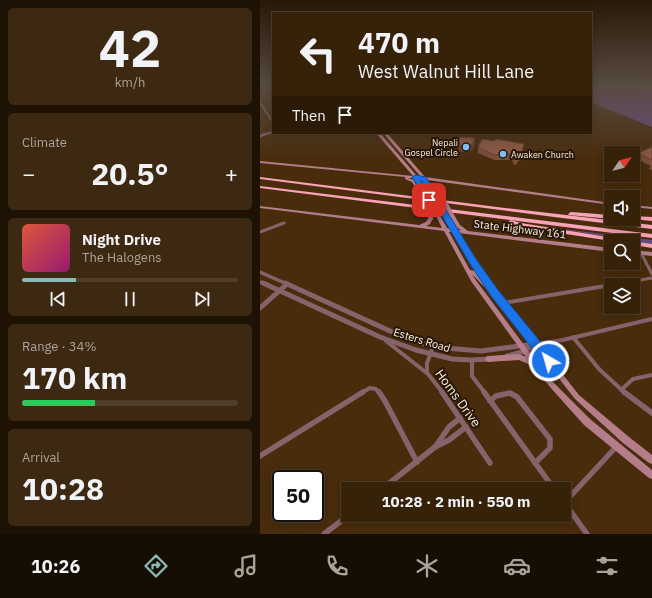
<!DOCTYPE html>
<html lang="en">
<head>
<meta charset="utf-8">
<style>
  :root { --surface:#362109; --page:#3d2912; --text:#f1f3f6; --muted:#aaa39c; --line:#503e2a; --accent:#8bbbb9 }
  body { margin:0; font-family:"IBM Plex Sans",sans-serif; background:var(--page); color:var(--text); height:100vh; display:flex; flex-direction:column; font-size:15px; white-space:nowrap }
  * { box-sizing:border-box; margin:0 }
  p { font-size:13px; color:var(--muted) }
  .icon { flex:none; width:22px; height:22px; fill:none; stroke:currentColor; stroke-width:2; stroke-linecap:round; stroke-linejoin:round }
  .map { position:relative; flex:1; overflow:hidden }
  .details { display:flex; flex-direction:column; gap:8px; padding:8px; background:#1e1205; width:260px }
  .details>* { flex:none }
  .banner { position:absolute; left:12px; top:12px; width:320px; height:122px; border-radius:0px; box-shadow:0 2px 10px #0003,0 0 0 1px var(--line); background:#362109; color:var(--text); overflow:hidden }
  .needle { width:26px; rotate:55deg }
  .buttons { position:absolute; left:344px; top:146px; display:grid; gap:8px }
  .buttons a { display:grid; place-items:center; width:36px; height:36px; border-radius:0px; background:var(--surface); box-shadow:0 2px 10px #0003,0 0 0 1px var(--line); font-size:20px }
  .speed { position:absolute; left:12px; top:470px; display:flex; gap:8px; font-size:20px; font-weight:700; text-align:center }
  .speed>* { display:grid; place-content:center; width:52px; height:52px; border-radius:50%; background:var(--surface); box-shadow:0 2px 10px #0003,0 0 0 1px var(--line); line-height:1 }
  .speed .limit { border:2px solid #111; border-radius:6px; background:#fff; color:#111 }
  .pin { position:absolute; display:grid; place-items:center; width:34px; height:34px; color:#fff; margin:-17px; border-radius:8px; box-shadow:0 2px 6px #0006 }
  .me { position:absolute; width:44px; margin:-22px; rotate:322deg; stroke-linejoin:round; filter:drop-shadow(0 0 3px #0008) }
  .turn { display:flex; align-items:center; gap:14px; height:84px; padding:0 20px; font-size:18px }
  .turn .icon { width:52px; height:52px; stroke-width:2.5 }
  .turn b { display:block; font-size:28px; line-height:34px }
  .then { display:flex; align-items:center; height:38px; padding:0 20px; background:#0003; gap:8px; font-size:15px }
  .big { font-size:30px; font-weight:700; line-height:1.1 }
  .details .card { flex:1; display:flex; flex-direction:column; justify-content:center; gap:6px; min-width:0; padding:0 14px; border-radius:6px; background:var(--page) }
  .details .dial { align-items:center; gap:0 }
  .dial b { font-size:52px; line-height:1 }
  .song { display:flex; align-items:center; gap:12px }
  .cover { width:48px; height:48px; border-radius:6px; background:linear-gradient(135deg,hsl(10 70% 55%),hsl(320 70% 35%)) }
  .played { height:4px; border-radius:2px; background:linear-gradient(90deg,var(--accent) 25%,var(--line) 25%) }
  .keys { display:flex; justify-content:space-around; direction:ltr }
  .heat { display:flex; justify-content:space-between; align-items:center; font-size:22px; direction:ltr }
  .charge { height:6px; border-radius:3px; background:linear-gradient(90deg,#34c759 34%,var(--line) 0) }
  .trip { position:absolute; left:81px; top:482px; width:230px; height:40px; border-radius:0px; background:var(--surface); box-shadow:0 2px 10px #0003,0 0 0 1px var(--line); font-weight:700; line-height:40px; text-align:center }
  .tabs { display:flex; height:64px; justify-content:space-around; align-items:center; background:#160d04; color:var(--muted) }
  .tabs .icon { width:28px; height:28px }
  .tabs .active { color:var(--accent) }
  .tabs b { font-size:18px; color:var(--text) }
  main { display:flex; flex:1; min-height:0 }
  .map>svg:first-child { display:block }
</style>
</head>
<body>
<main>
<section class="details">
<div class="card dial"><b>42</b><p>km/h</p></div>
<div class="card"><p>Climate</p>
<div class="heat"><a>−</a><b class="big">20.5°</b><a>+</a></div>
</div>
<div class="card">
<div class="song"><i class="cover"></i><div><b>Night Drive</b><p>The Halogens</p></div></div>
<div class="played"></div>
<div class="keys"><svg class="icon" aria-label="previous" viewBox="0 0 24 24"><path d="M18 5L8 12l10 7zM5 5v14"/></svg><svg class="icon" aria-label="pause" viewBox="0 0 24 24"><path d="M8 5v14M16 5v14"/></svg><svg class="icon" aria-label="next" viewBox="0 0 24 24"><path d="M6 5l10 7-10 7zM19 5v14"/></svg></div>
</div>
<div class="card"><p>Range · 34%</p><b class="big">170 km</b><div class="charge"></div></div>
<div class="card"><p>Arrival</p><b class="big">10:28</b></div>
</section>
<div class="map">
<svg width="392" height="534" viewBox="0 0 392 534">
  <rect width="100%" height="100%" fill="#482c0c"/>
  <g fill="#684c87">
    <path d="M368 85H392V127L331 102V89Z"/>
    <path d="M294 228 392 240V244Z"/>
  </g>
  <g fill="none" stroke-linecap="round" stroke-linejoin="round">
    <g stroke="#86636a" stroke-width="2">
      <path d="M373 85 392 91"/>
      <path d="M0 102 13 123"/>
      <path d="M2 135 13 132"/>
    </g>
    <path stroke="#86636a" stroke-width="2.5" d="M0 136 5 134"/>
    <g stroke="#86636a" stroke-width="3">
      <path d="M0 232 24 223"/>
      <path d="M381 253 392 274"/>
      <path d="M357 284 392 278"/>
    </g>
    <g stroke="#86636a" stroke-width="4">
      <path d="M354 285 363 283"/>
      <path d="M243 303 351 285"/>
      <path d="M313 337 339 369 365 393"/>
      <path d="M126 341 168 374 183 393"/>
      <path d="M276 344 303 340 392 319"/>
      <path d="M212 361V376L225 393"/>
      <path d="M167 373V363L173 347"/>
      <path d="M361 390 373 379 392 375"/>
      <path d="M101 393 110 388 116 389 119 393"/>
      <path d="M248 393H251"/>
    </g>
    <g stroke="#86636a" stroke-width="5.5">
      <path d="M119 392 125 401 157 462"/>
      <path d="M182 392 230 463"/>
      <path d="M224 392 294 489"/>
      <path d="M364 392 392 413"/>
      <path d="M230 401 236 396 250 393 257 397 290 439V448L275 463"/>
      <path d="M175 447 189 427 200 418"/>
      <path d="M0 456 103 392"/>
      <path d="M122 489 175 447 189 440 206 427"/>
      <path d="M304 502 327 534"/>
      <path d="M304 503 356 447"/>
      <path d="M64 534 89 515"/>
    </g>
    <g stroke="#86636a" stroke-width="3.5">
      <path d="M0 272 27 284"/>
      <path d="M0 282 6 284"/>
    </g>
    <g stroke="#86636a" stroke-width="5">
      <path d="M3 283 120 337 156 350 192 359 211 360 230 359"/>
      <path d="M25 283 130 331 173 347 221 351 275 344"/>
      <path d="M0 308 27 284"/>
      <path d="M247 356 265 351 276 344"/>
    </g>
    <g fill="#b47d89" fill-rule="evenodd">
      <path d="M357 85H365L331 89V87Z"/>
      <path d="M116 133H120L157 176 161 177 123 133H127L165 177 351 203V205L167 180 174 192 172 193 170 192 163 179H158L164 187 162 188H161L154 178H148L154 180 158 186 157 187H155L152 182 145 179V177L0 163V161L153 176Z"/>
      <path d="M373 205 392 207V209L373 207Z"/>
      <path d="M0 206 159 225 166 222 169 217H171L173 218 170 224 166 226 182 228 174 212 176 211 178 212 187 228 193 229 187 219 189 218H191L197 230H201L196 227 193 221V220H197L200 225 208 231 351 248V252L199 233 215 260 237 291 319 395 369 437 392 455V464L389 463 363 443 315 399 231 292H229L212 274 215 279 267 349 294 383 330 419 392 470V479L389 478 324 425 290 387 273 366 259 360 228 362 226 361 225 359 226 357 228 356 259 354 266 357 211 281 184 231 0 208ZM189 232H194L211 262 220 274 216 271 210 270Z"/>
      <path d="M373 250 392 252V256L373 254Z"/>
    </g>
    <g fill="#f8a3b6" fill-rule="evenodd">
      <path d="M0 177 245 208 392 225V229L294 217 0 179Z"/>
      <path d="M0 186 392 234V238L0 188Z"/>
      <path d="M311 212 351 215V219L309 215 308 214Z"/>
      <path d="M373 216 392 217V221L371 219H373Z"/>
      <path d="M251 220 261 223 360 239 363 241H351L261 227 249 223 248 222Z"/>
      <path d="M373 241 392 244V248L373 245Z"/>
    </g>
    <g stroke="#b47d89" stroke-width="3.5">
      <path d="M156 186 163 200"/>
      <path d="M162 187 169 200"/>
      <path d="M176 188 183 200"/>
      <path d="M172 192 177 200"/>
    </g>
    <g stroke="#b47d89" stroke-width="4.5">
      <path d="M162 199 171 218"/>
      <path d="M169 199 176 212"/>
      <path d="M177 199 189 219"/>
      <path d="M183 199 195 221"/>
    </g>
  </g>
  <g fill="#794d39">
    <path d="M198 140 215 143 212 150 200 152 198 146Z"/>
    <path d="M235 141 263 151 268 158 258 161 257 164 254 165 252 160H234L218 153V147Z"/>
    <path d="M392 147V170L389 169 391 166 375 158 378 153Z"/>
  </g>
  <g fill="#633e2e">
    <path d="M215 138V143L212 150 200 152V146Z"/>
    <path d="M264 144 262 154 269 152 268 158 258 161 257 164 259 155Z"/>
  </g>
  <g fill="#8d5942" stroke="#633e2e">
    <path d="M201 137 215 138 212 144 200 146 198 140Z"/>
    <path d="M222 139 235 141 236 139 264 144 262 151 269 152 259 155 258 159H255L253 154 234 155 218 147Z"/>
    <path d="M392 147V160L378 153Z"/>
  </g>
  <linearGradient id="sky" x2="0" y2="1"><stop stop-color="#281807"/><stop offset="0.53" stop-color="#584b40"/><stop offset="1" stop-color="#584b40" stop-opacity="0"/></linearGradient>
  <rect width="392" height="160" fill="url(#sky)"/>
  <path fill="#1a73e8" stroke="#114b97" d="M156 175 166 177 216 259 238 290 293 357 294 361 293 365 289 366 285 365 231 296 210 264 161 180 172 200 169 202 166 201 152 177Z"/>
  <g fill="#7abff8" stroke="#271706" stroke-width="1.5">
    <circle cx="206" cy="147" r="4"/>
    <circle cx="243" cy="154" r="4"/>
  </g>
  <g text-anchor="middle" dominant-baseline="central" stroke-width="4" stroke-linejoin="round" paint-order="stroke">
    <g font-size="9" fill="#feefe2" stroke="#271706" text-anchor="end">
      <text x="198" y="142">Nepali<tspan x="198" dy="10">Gospel Circle</tspan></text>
      <text x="251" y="154" text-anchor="start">Awaken Church</text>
    </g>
    <g font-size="11" fill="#feefe2" stroke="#271706">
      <text transform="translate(260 229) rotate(7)">State Highway 161</text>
      <text transform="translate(162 340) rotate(17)">Esters Road</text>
    </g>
    <g font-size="13" fill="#feefe2" stroke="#271706">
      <text transform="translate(198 398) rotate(54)">Homs Drive</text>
    </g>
  </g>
</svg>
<div class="buttons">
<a><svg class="needle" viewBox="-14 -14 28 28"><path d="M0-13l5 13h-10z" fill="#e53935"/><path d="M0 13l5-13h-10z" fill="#aaa39c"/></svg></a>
<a><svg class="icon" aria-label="sound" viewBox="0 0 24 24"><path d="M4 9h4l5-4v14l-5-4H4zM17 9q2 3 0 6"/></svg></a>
<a><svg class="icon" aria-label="search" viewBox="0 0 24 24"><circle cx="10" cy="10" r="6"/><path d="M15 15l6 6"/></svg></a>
<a><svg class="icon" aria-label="layers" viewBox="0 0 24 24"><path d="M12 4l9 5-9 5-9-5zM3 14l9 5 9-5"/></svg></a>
</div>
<div class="speed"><div class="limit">50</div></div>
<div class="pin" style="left:169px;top:200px;background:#d93025"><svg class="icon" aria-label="arrive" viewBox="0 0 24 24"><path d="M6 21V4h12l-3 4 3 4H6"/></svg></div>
<svg class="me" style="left:289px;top:361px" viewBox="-20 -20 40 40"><circle r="17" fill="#1a73e8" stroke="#fff" stroke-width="3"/><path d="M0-11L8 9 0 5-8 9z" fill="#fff"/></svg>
<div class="trip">10:28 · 2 min · 550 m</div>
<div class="banner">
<div class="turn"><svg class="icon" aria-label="left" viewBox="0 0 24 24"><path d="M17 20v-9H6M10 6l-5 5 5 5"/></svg><div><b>470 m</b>West Walnut Hill Lane</div></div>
<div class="then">Then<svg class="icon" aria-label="arrive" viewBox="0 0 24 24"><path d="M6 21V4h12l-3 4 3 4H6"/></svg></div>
</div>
</div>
</main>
<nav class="tabs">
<b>10:26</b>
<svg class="icon active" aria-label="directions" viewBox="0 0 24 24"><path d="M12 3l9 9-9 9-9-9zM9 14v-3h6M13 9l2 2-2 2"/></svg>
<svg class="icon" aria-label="music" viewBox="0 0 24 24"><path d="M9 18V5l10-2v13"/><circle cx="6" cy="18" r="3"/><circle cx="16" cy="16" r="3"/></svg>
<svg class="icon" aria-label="phone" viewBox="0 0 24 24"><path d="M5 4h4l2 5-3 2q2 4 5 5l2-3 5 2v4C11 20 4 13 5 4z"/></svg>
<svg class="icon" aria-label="climate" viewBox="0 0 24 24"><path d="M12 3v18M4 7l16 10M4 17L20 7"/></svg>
<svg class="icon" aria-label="car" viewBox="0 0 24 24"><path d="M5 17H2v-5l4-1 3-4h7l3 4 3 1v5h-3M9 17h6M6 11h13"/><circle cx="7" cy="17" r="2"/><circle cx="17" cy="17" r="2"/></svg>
<svg class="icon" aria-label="filters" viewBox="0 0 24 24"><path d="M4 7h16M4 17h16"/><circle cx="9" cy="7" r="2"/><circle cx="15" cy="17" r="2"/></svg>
</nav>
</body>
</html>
